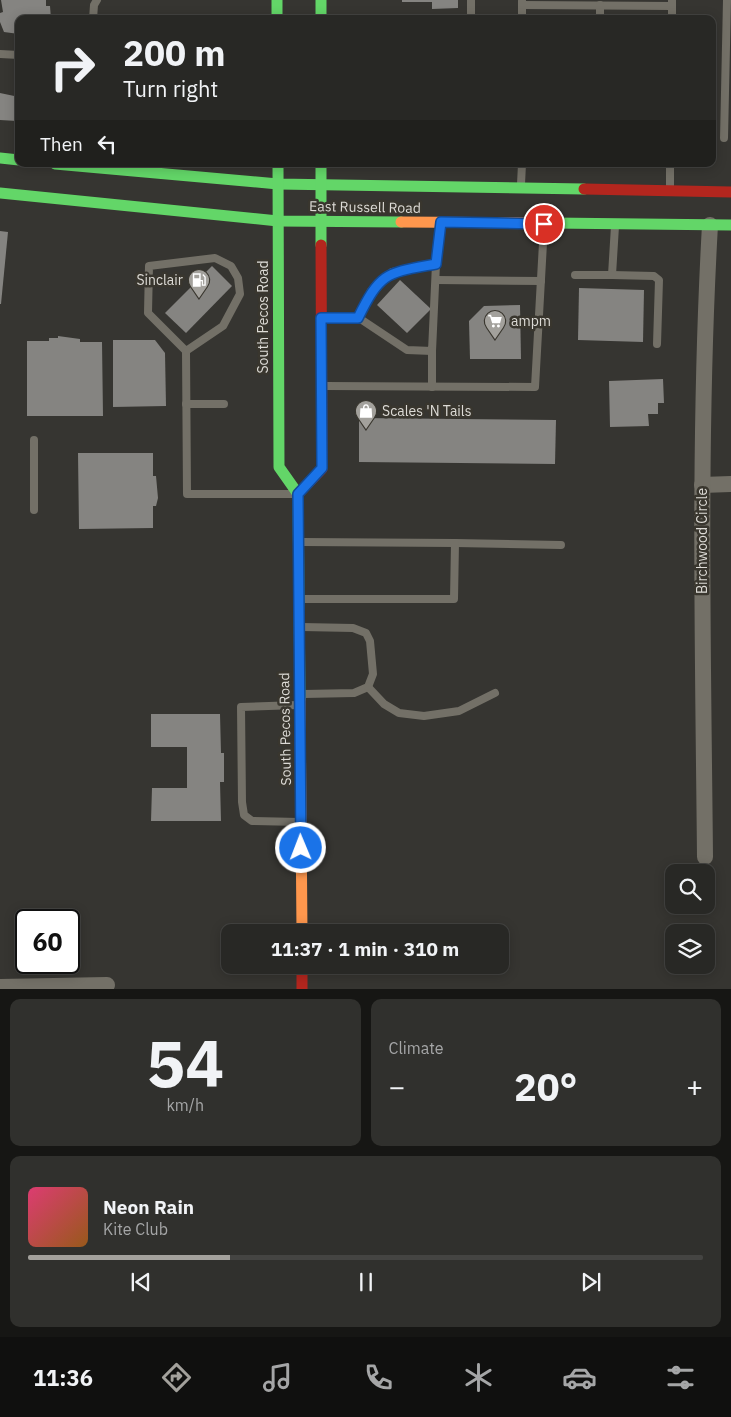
<!DOCTYPE html>
<html lang="en">
<head>
<meta charset="utf-8">
<style>
  :root { --surface:#282825; --page:#30302d; --text:#f1f3f6; --muted:#a5a6a7; --line:#444442; --accent:#a3a19c }
  body { margin:0; font-family:"IBM Plex Sans",sans-serif; background:var(--page); color:var(--text); height:100vh; display:flex; flex-direction:column; font-size:19px; white-space:nowrap }
  * { box-sizing:border-box; margin:0 }
  p { font-size:16px; color:var(--muted) }
  .icon { flex:none; width:28px; height:28px; fill:none; stroke:currentColor; stroke-width:2; stroke-linecap:round; stroke-linejoin:round }
  .map { position:relative; height:989px; overflow:hidden }
  .drawer { display:flex; flex-direction:column; gap:10px; padding:10px; background:#161614; flex:1 }
  .drawer>* { flex:none }
  .top-card { position:absolute; left:15px; top:15px; width:701px; height:152px; border-radius:10px; box-shadow:0 2px 12px #0003,0 0 0 1px var(--line); background:#282825; color:var(--text); overflow:hidden }
  .controls { position:absolute; left:665px; top:864px; display:grid; gap:10px }
  .controls a { display:grid; place-items:center; width:50px; height:50px; border-radius:10px; background:var(--surface); box-shadow:0 2px 12px #0003,0 0 0 1px var(--line); font-size:25px }
  .speed { position:absolute; left:15px; top:909px; display:flex; gap:10px; font-size:25px; font-weight:700; text-align:center }
  .speed>* { display:grid; place-content:center; width:65px; height:65px; border-radius:50%; background:var(--surface); box-shadow:0 2px 12px #0003,0 0 0 1px var(--line); line-height:1 }
  .speed .limit { border:2px solid #111; border-radius:8px; background:#fff; color:#111 }
  .pin { position:absolute; display:grid; place-items:center; width:42px; height:42px; color:#fff; margin:-21px; border:2px solid #fff; border-radius:50%; box-shadow:0 1px 5px #0007 }
  .me { position:absolute; width:55px; margin:-28px; rotate:359deg; stroke-linejoin:round; filter:drop-shadow(0 0 4px #0008) }
  .turn { display:flex; align-items:center; gap:18px; height:105px; padding:0 25px; font-size:22px }
  .turn .icon { width:65px; height:65px; stroke-width:2.5 }
  .turn b { display:block; font-size:35px; line-height:42px }
  .then { display:flex; align-items:center; height:48px; padding:0 25px; background:#0003; gap:10px; font-size:19px }
  .big { font-size:38px; font-weight:700; line-height:1.1 }
  .drawer .widget { flex:1; display:flex; flex-direction:column; justify-content:center; gap:8px; min-width:0; padding:0 18px; border-radius:10px; background:var(--page) }
  .drawer .dial { align-items:center; gap:0 }
  .dial b { font-size:65px; line-height:1 }
  .song { display:flex; align-items:center; gap:15px }
  .cover { width:60px; height:60px; border-radius:8px; background:linear-gradient(135deg,hsl(340 70% 55%),hsl(30 70% 35%)) }
  .played { height:5px; border-radius:2px; background:linear-gradient(90deg,var(--accent) 30%,var(--line) 30%) }
  .keys { display:flex; justify-content:space-around; direction:ltr }
  .heat { display:flex; justify-content:space-between; align-items:center; font-size:28px; direction:ltr }
  .drawer .tiles { flex:1; display:grid; gap:10px; grid-template-columns:1fr 1fr }
  .widget:last-child { grid-column:span 2 }
  .trip { position:absolute; left:221px; top:924px; width:288px; height:50px; border-radius:10px; background:var(--surface); box-shadow:0 2px 12px #0003,0 0 0 1px var(--line); font-weight:700; line-height:50px; text-align:center }
  .dock { display:flex; height:80px; justify-content:space-around; align-items:center; background:#10100f; color:var(--muted) }
  .dock .icon { width:35px; height:35px }
  .dock .active { color:var(--accent) }
  .dock b { font-size:22px; color:var(--text) }
  .map>svg:first-child { display:block }
</style>
</head>
<body>
<div class="map">
<svg width="731" height="990" viewBox="0 0 731 990">
  <rect width="100%" height="100%" fill="#363531"/>
  <g fill="#858481">
    <path d="M1 0H46V6H50L51 19H19V34L4 32 0 22V13L3 12Z"/>
    <path d="M402 0H458V8L432 9V2H402Z"/>
    <path d="M0 93 19 97 17 121 0 120Z"/>
    <path d="M0 231 8 232 1 304H0Z"/>
    <path d="M212 266 232 286 186 333 165 313Z"/>
    <path d="M400 280 431 309 407 333 377 305Z"/>
    <path d="M579 288 644 290 643 342 578 340Z"/>
    <path d="M520 305 521 359H470L469 321 484 306Z"/>
    <path d="M58 336 80 339V342H102L103 416H27V341H49V338H58Z"/>
    <path d="M113 340H155L165 353 166 406 113 407Z"/>
    <path d="M663 379 664 403H658V414H648L649 426 610 427 609 381Z"/>
    <path d="M359 418 556 420 555 464 359 462Z"/>
    <path d="M78 453H153V476H156L158 498 156 506H153V528L79 529Z"/>
    <path d="M151 714H220L221 753H224V782H220L221 821H151L152 788H187V747H151Z"/>
  </g>
  <g fill="none" stroke-linecap="round" stroke-linejoin="round">
    <g stroke="#737067" stroke-width="8">
      <path d="M471 0V19"/>
      <path d="M522 5 672 6"/>
      <path d="M93 19 94 5 97 0"/>
      <path d="M522 19V1"/>
      <path d="M600 19V5"/>
      <path d="M672 19V0"/>
      <path d="M0 54 19 55"/>
      <path d="M724 138 727 0"/>
      <path d="M521 184 522 164"/>
      <path d="M670 187V164"/>
      <path d="M215 258 231 266 238 278 240 294 223 326 186 351 148 313 149 266Z"/>
      <path d="M575 275H612L615 226"/>
      <path d="M612 275 654 276 659 280 657 344"/>
      <path d="M436 280 541 281"/>
      <path d="M326 318H359L371 291 392 272 436 264 441 226"/>
      <path d="M359 318 407 350 432 351 436 264"/>
      <path d="M186 351 187 494H294"/>
      <path d="M326 386 535 387 544 225"/>
      <path d="M432 387V351"/>
      <path d="M186 404H224"/>
      <path d="M34 440V510"/>
      <path d="M455 543 561 545"/>
      <path d="M301 599H454L455 543 302 542"/>
      <path d="M302 627 353 628 366 633 370 641 373 674 368 687 354 693 304 694"/>
      <path d="M368 687 384 704 399 713 424 716 459 711 495 693"/>
      <path d="M298 705 241 707 242 802 244 815 252 821 299 822"/>
    </g>
    <g stroke="#737067" stroke-width="16">
      <path d="M702 485 731 484"/>
      <path d="M705 857C703 646 698 436 710 225"/>
      <path d="M0 987 107 985"/>
    </g>
    <g stroke="#63d668" stroke-width="11">
      <path d="M277 0V19"/>
      <path d="M321 0V19"/>
      <path d="M0 158 19 160"/>
      <path d="M55 164 278 184 584 189"/>
      <path d="M278 164 279 467 298 494 300 699"/>
      <path d="M321 164V245"/>
      <path d="M0 193 278 221 401 222"/>
      <path d="M552 223 731 225"/>
    </g>
    <g stroke="#ff974d" stroke-width="11">
      <path d="M401 222 552 223"/>
      <path d="M300 699 302 932"/>
    </g>
    <g stroke="#b3261e" stroke-width="11">
      <path d="M584 189 731 192"/>
      <path d="M298 494 322 469 321 245"/>
      <path d="M302 965V990"/>
    </g>
  </g>
  <g fill="none" stroke-linecap="round" stroke-linejoin="round">
    <g stroke="#114b97" stroke-width="12">
      <path id="route" d="M301 848 298 494 322 468 321 318H358C381 271 387 273 436 264L441 222 544 224"/>
    </g>
    <use href="#route" stroke="#1a73e8" stroke-width="9"/>
  </g>
  <defs>
    <g id="fuel-pin" transform="scale(1.125)"><path d="M0 17L-7.5 6A9.5 9.5 0 1 1 7.5 6Z" fill="#a3a19c" stroke="#39362e"/><path d="M-5.5-6h7V0h2V4h1.3V-2.5L3-4.5l.8-.8L6-3V5H2.5V1h-1V6h-7ZM-4.2-4.7v3.2H.2V-4.7Z" fill="#fff"/></g>
    <g id="supermarket-pin" transform="scale(1.125)"><path d="M0 17L-7.5 6A9.5 9.5 0 1 1 7.5 6Z" fill="#a3a19c" stroke="#39362e"/><path d="M-6-5.5h2.5l.6 2H6L4.5 2H-2.5L-4.4-4H-6ZM-1.5 3.2a1.3 1.3 0 1 0 .1 0ZM3 3.2a1.3 1.3 0 1 0 .1 0Z" fill="#fff"/></g>
    <g id="shop-pin" transform="scale(1.125)"><path d="M0 17L-7.5 6A9.5 9.5 0 1 1 7.5 6Z" fill="#a3a19c" stroke="#39362e"/><path d="M-5-2.5h2.3a2.7 3.5 0 0 1 5.4 0H5L5.5 6h-11ZM-1.5-2.5h3a1.5 2.3 0 0 0-3 0Z" fill="#fff"/></g>
  </defs>
  <g fill-rule="evenodd">
    <use href="#fuel-pin" x="199" y="280"/>
    <use href="#supermarket-pin" x="495" y="321"/>
    <use href="#shop-pin" x="366" y="411"/>
  </g>
  <g text-anchor="middle" dominant-baseline="central" stroke-width="5" stroke-linejoin="round" paint-order="stroke">
    <g font-size="14" fill="#dddbd6" stroke="#39362e">
      <text transform="translate(365 207) rotate(1)">East Russell Road</text>
      <text transform="translate(263 317) rotate(-90)">South Pecos Road</text>
      <text transform="translate(702 541) rotate(-90)">Birchwood Circle</text>
      <text transform="translate(285 729) rotate(-91)">South Pecos Road</text>
    </g>
    <g font-size="14" fill="#dddbd6" stroke="#39362e" text-anchor="start">
      <text x="183" y="280" text-anchor="end">Sinclair</text>
      <text x="511" y="321">ampm</text>
      <text x="382" y="411">Scales 'N Tails</text>
    </g>
  </g>
</svg>
<div class="controls">
<a><svg class="icon" aria-label="search" viewBox="0 0 24 24"><circle cx="10" cy="10" r="6"/><path d="M15 15l6 6"/></svg></a>
<a><svg class="icon" aria-label="layers" viewBox="0 0 24 24"><path d="M12 4l9 5-9 5-9-5zM3 14l9 5 9-5"/></svg></a>
</div>
<div class="speed"><div class="limit">60</div></div>
<div class="pin" style="left:544px;top:224px;background:#d93025"><svg class="icon" aria-label="arrive" viewBox="0 0 24 24"><path d="M6 21V4h12l-3 4 3 4H6"/></svg></div>
<svg class="me" style="left:301px;top:848px" viewBox="-20 -20 40 40"><circle r="17" fill="#1a73e8" stroke="#fff" stroke-width="3"/><path d="M0-11L8 9 0 5-8 9z" fill="#fff"/></svg>
<div class="trip">11:37 · 1 min · 310 m</div>
<div class="top-card">
<div class="turn"><svg class="icon" aria-label="right" viewBox="0 0 24 24"><path d="M7 20v-9h11M14 6l5 5-5 5"/></svg><div><b>200 m</b>Turn right</div></div>
<div class="then">Then<svg class="icon" aria-label="left" viewBox="0 0 24 24"><path d="M17 20v-9H6M10 6l-5 5 5 5"/></svg></div>
</div>
</div>
<section class="drawer">
<div class="tiles">
<div class="widget dial"><b>54</b><p>km/h</p></div>
<div class="widget"><p>Climate</p>
<div class="heat"><a>−</a><b class="big">20°</b><a>+</a></div>
</div>
<div class="widget">
<div class="song"><i class="cover"></i><div><b>Neon Rain</b><p>Kite Club</p></div></div>
<div class="played"></div>
<div class="keys"><svg class="icon" aria-label="previous" viewBox="0 0 24 24"><path d="M18 5L8 12l10 7zM5 5v14"/></svg><svg class="icon" aria-label="pause" viewBox="0 0 24 24"><path d="M8 5v14M16 5v14"/></svg><svg class="icon" aria-label="next" viewBox="0 0 24 24"><path d="M6 5l10 7-10 7zM19 5v14"/></svg></div>
</div>
</div>
</section>
<nav class="dock">
<b>11:36</b>
<svg class="icon active" aria-label="directions" viewBox="0 0 24 24"><path d="M12 3l9 9-9 9-9-9zM9 14v-3h6M13 9l2 2-2 2"/></svg>
<svg class="icon" aria-label="music" viewBox="0 0 24 24"><path d="M9 18V5l10-2v13"/><circle cx="6" cy="18" r="3"/><circle cx="16" cy="16" r="3"/></svg>
<svg class="icon" aria-label="phone" viewBox="0 0 24 24"><path d="M5 4h4l2 5-3 2q2 4 5 5l2-3 5 2v4C11 20 4 13 5 4z"/></svg>
<svg class="icon" aria-label="climate" viewBox="0 0 24 24"><path d="M12 3v18M4 7l16 10M4 17L20 7"/></svg>
<svg class="icon" aria-label="car" viewBox="0 0 24 24"><path d="M5 17H2v-5l4-1 3-4h7l3 4 3 1v5h-3M9 17h6M6 11h13"/><circle cx="7" cy="17" r="2"/><circle cx="17" cy="17" r="2"/></svg>
<svg class="icon" aria-label="filters" viewBox="0 0 24 24"><path d="M4 7h16M4 17h16"/><circle cx="9" cy="7" r="2"/><circle cx="15" cy="17" r="2"/></svg>
</nav>
</body>
</html>
